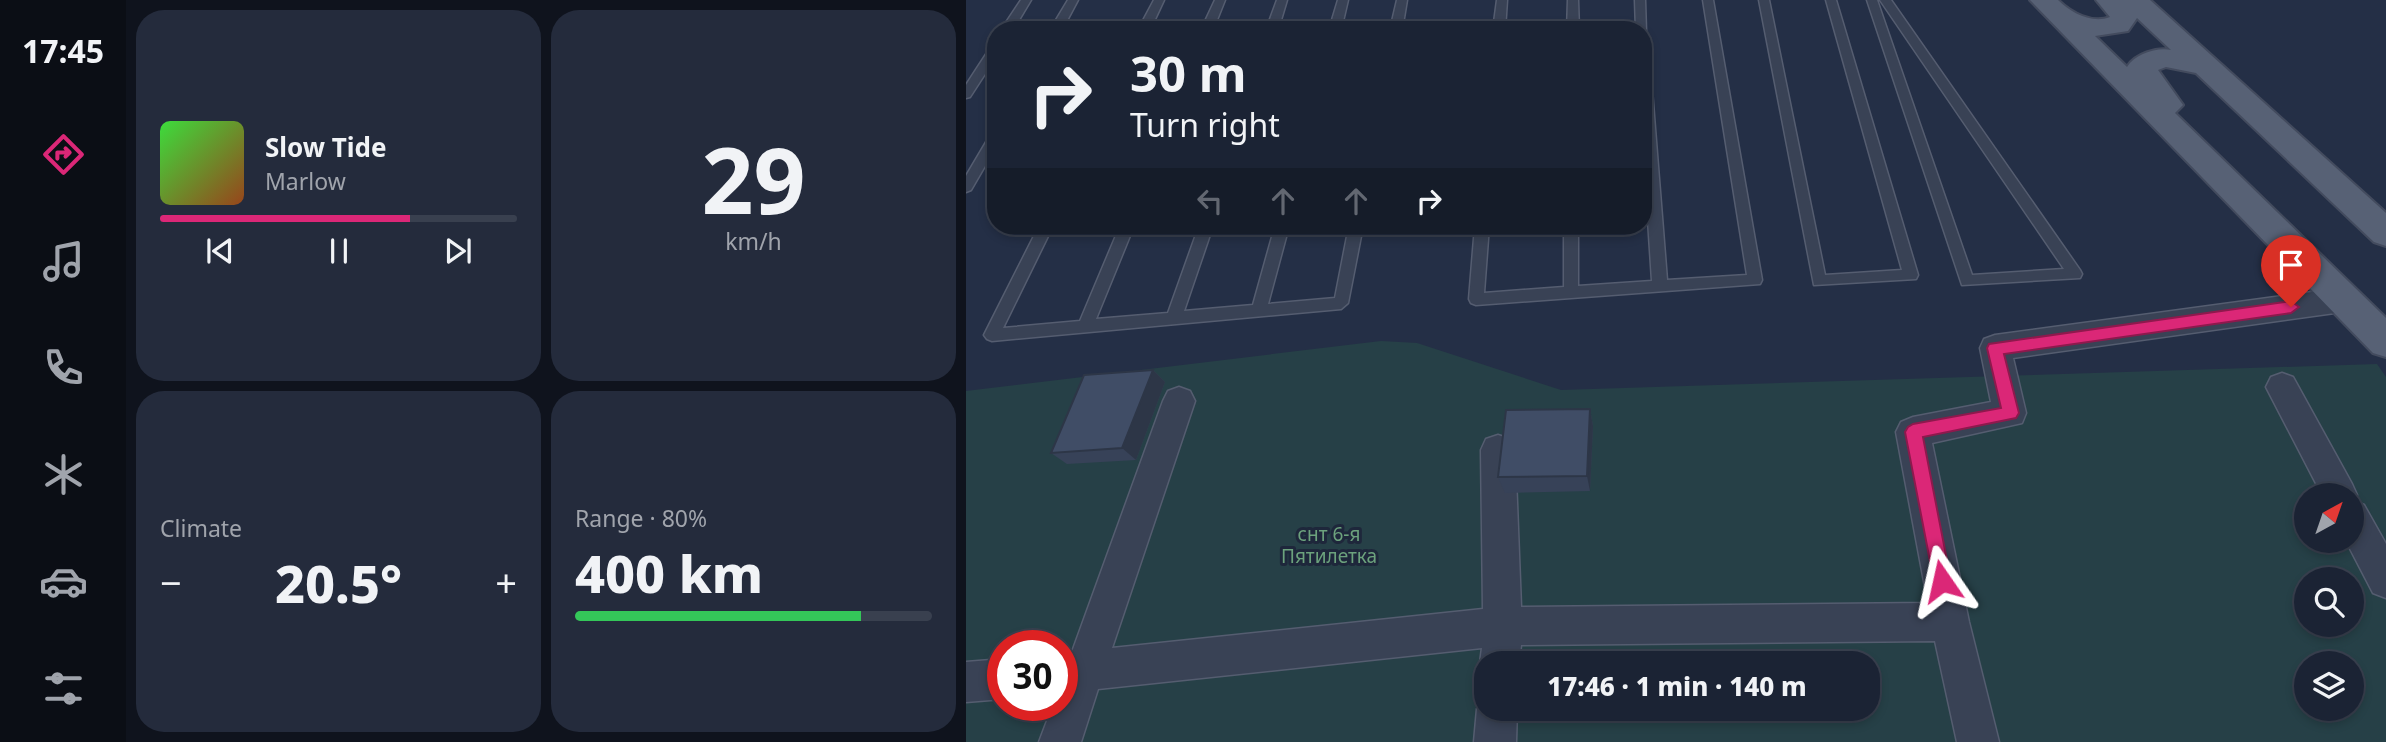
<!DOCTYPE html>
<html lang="en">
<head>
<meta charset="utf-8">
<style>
  :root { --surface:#1b2334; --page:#242b3c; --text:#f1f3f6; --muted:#a0a4ac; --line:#39404f; --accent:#db2777 }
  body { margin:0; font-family:"Noto Sans",sans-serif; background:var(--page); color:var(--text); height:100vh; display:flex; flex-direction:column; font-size:26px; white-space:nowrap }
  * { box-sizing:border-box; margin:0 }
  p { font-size:23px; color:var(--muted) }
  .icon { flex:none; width:38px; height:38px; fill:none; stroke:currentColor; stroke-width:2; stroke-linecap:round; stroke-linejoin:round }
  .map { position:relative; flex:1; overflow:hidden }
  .side { display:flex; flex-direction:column; gap:10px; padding:10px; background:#0f131d; width:840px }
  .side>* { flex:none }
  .hud { position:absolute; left:21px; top:21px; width:665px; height:214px; border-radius:28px; box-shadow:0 4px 10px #0003,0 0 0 2px var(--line); background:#1b2334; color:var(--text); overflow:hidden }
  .needle { width:46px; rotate:40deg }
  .fabs { position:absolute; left:1328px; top:483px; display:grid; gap:14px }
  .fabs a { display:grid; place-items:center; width:70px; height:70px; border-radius:50%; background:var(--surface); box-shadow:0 4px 10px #0003,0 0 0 2px var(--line); font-size:35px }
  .speed { position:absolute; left:21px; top:630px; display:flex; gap:14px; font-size:35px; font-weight:700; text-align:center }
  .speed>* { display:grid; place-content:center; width:91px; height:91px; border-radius:50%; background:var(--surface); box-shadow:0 4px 10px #0003,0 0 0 2px var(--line); line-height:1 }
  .speed .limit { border:10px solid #d22; background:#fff; color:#111 }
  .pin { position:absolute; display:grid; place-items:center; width:60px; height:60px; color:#fff; margin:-72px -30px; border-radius:50% 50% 50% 0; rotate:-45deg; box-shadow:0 0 7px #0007 }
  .pin .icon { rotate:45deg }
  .me { position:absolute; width:77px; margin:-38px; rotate:349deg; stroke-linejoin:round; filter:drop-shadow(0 0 5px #0008) }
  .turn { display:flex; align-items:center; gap:24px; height:147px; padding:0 28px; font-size:32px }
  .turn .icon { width:91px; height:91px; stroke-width:2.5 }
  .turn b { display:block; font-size:49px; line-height:60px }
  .lanes { display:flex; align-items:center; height:66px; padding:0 28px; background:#0003; justify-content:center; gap:35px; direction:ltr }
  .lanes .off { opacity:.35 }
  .big { font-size:52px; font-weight:800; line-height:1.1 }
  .side .widget { flex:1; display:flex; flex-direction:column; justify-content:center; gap:10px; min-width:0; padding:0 24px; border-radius:28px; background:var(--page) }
  .side .dial { align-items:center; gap:0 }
  .dial b { font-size:91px; line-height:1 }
  .song { display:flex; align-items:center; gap:21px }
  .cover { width:84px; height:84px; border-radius:10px; background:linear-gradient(135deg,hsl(120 70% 55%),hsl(20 70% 35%)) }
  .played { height:7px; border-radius:4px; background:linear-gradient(90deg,var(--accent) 70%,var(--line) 70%) }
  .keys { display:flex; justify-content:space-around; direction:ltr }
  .heat { display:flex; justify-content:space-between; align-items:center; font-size:38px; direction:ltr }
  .charge { height:10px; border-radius:5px; background:linear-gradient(90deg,#34c759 80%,var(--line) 0) }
  .side .tiles { flex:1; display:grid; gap:10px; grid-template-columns:repeat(2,1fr) }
  .trip { position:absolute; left:508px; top:651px; width:406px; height:70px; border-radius:28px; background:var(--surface); box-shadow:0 4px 10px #0003,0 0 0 2px var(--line); font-weight:800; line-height:70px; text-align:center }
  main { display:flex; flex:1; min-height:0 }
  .tab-bar { display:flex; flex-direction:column; width:126px; justify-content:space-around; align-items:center; background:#0b0e15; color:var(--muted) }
  .tab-bar .icon { width:49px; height:49px }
  .tab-bar .on { color:var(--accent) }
  .tab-bar b { font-size:32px; color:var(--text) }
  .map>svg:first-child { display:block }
</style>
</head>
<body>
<main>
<nav class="tab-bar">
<b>17:45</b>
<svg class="icon on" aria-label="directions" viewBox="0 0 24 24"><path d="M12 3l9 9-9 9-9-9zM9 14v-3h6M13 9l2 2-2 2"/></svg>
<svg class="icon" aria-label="music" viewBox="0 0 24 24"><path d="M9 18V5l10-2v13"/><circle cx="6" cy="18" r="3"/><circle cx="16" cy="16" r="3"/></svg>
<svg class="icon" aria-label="phone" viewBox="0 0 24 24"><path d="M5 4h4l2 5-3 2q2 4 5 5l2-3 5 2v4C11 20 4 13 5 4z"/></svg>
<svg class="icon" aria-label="climate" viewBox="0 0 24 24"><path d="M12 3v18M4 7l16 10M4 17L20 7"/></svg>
<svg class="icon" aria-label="car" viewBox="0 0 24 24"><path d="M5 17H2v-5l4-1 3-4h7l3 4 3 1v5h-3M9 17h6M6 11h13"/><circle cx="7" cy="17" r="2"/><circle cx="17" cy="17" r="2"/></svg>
<svg class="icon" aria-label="filters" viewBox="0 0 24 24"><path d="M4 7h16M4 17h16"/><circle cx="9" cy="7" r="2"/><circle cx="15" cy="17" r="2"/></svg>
</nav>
<section class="side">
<div class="tiles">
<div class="widget">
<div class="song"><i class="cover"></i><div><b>Slow Tide</b><p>Marlow</p></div></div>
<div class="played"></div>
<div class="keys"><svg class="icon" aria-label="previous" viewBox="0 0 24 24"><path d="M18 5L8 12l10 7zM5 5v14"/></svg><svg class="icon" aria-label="pause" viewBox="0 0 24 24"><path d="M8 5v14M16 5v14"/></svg><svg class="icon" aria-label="next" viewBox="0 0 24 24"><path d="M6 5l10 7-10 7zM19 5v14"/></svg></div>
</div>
<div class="widget dial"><b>29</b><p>km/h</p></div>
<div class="widget"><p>Climate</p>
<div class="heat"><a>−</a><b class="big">20.5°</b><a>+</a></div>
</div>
<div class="widget"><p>Range · 80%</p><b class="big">400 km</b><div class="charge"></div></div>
</div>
</section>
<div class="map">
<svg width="1420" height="742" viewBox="0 0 1420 742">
  <rect width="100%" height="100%" fill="#242f46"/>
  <path fill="#264047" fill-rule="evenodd" d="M415 341 451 343 595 390 1411 364 1420 377V742H0V391ZM1340 495H1386V541H1340ZM1340 579H1386V625H1340ZM37 646H96V705H37ZM520 663H901V709H520ZM1340 663H1386V709H1340Z"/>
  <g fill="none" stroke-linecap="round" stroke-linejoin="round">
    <g stroke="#555d70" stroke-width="3">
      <g id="lane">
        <path d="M55 0H65L47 30H35Z"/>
        <path d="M102 0H112L96 30H84Z"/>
        <path d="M188 0H198L184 30H172Z"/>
        <path d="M249 0H259L247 30H235Z"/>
        <path d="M311 0H321L312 30H300Z"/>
        <path d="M372 0H382L375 30H363Z"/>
        <path d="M431 0H441L436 30H424Z"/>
        <path d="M531 0H541L539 30H527Z"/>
        <path d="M602 0H612L613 30H601Z"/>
        <path d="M669 0H679L680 32 670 30Z"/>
        <path d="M737 0H747L796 280 794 284 510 305 505 303 503 299 509 226H523L518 293 598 287V226H612V286L686 281 677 144V48L683 52 701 280 781 275Z"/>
        <path d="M793 0H803L859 275 936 270 860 0H870L952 275 950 279 848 285Z"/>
        <path d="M901 0H911L1006 275 1098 269 914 0H925L1114 270 1116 274 1114 278 996 285Z"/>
        <path d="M30 44V57L4 97 0 98V85L26 45Z"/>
        <path d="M30 131V147L5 190 0 192V176L26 132Z"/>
        <path d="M73 226H87L37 328 114 321 154 226H168L130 319 202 313 233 226H247L218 311 287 305 309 226H323L302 304 369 298 383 226H397L382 303 375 309 26 341 21 339 18 335Z"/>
      </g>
    </g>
    <g stroke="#555d70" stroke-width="3">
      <g id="street">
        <path d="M1376 288 1386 292 1391 300 1386 308 1376 312 1047 358 1060 413 1056 423 966 443 1003 622 1033 742H991L969 641 555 645 553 663H520V676L514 663 516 648 132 689 115 742H73L87 705H96V653L106 652 197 401 202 391 213 387 224 391 229 401 146 648 517 609 515 450 520 439 532 435 544 439 549 450 555 607 962 603 930 432 935 422 947 417 1025 402 1014 348 1018 339 1029 335Z"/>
        <path d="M1316 373 1327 377 1386 484 1391 495 1388 501 1398 505 1420 544V598L1407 593 1380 541H1386V495H1356L1300 387 1305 377Z"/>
        <path d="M37 659V699L0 702V662Z"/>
        <path d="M520 694V709H551L550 742H508L511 709Z"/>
      </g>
    </g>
    <g stroke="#434b5e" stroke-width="4">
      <path id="primary" d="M1064 0H1092C1105 13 1126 24 1144 17L1130 0H1184L1420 213V246L1408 242 1230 73 1200 67 1192 70 1217 105 1209 113 1420 318V357L1407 353ZM1171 18 1205 50C1191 47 1169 54 1161 67L1129 36 1162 31Z"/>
    </g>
    <use href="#lane" fill="#394255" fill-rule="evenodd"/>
    <use href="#street" fill="#394255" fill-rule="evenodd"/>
    <use href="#primary" fill="#576175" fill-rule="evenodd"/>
  </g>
  <g fill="#374258">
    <path d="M187 370 199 382 170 460 101 464 85 453Z"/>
    <path d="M624 409 627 426 624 491 539 493 532 477Z"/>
  </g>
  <g fill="#2d3647">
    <path d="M187 370 199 382 170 460 156 448Z"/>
    <path d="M624 409 627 426 624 491 621 476Z"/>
  </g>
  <g fill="#404d66" stroke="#2d3647" stroke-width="2">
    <path d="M187 370 156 448 85 453 118 375Z"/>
    <path d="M624 409 621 476 532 477 540 410Z"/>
  </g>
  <path fill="#db2777" stroke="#8e194d" stroke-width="2" d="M1325 301 1333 307 1325 313 1038 354 1053 413 1050 418 957 437 985 581 983 587 976 590 969 587 939 432 942 427 947 424 1035 408 1021 348 1023 344Z"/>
  <g text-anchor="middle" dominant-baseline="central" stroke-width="6" stroke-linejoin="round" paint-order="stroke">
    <g font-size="19" fill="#6ca27d" stroke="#1e273b">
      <text x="363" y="534">снт 6-я<tspan x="363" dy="22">Пятилетка</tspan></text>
    </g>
  </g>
</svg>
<div class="fabs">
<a><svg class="needle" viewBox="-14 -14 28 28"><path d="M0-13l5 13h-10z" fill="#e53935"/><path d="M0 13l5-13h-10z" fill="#a0a4ac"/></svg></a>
<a><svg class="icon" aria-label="search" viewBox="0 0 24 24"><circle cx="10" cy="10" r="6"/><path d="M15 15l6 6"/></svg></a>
<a><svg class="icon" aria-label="layers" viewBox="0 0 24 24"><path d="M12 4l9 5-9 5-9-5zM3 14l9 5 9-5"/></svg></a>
</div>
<div class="speed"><div class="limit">30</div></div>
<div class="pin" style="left:1325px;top:307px;background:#d93025"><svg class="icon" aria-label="arrive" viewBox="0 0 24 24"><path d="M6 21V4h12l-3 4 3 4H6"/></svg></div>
<svg class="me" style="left:976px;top:581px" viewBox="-20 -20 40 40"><path d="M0-17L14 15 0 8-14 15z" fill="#db2777" stroke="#fff" stroke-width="4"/></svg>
<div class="trip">17:46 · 1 min · 140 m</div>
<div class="hud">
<div class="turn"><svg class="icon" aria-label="right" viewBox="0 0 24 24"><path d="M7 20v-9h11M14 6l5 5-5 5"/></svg><div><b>30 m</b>Turn right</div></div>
<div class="lanes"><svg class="icon off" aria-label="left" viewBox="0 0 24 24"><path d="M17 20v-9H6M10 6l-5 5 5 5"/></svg><svg class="icon off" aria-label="ahead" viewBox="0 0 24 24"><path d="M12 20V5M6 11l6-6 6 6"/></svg><svg class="icon off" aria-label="ahead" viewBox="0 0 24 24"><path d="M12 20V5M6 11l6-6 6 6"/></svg><svg class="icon" aria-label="right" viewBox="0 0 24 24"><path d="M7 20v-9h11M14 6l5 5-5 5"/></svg></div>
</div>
</div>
</main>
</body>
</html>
